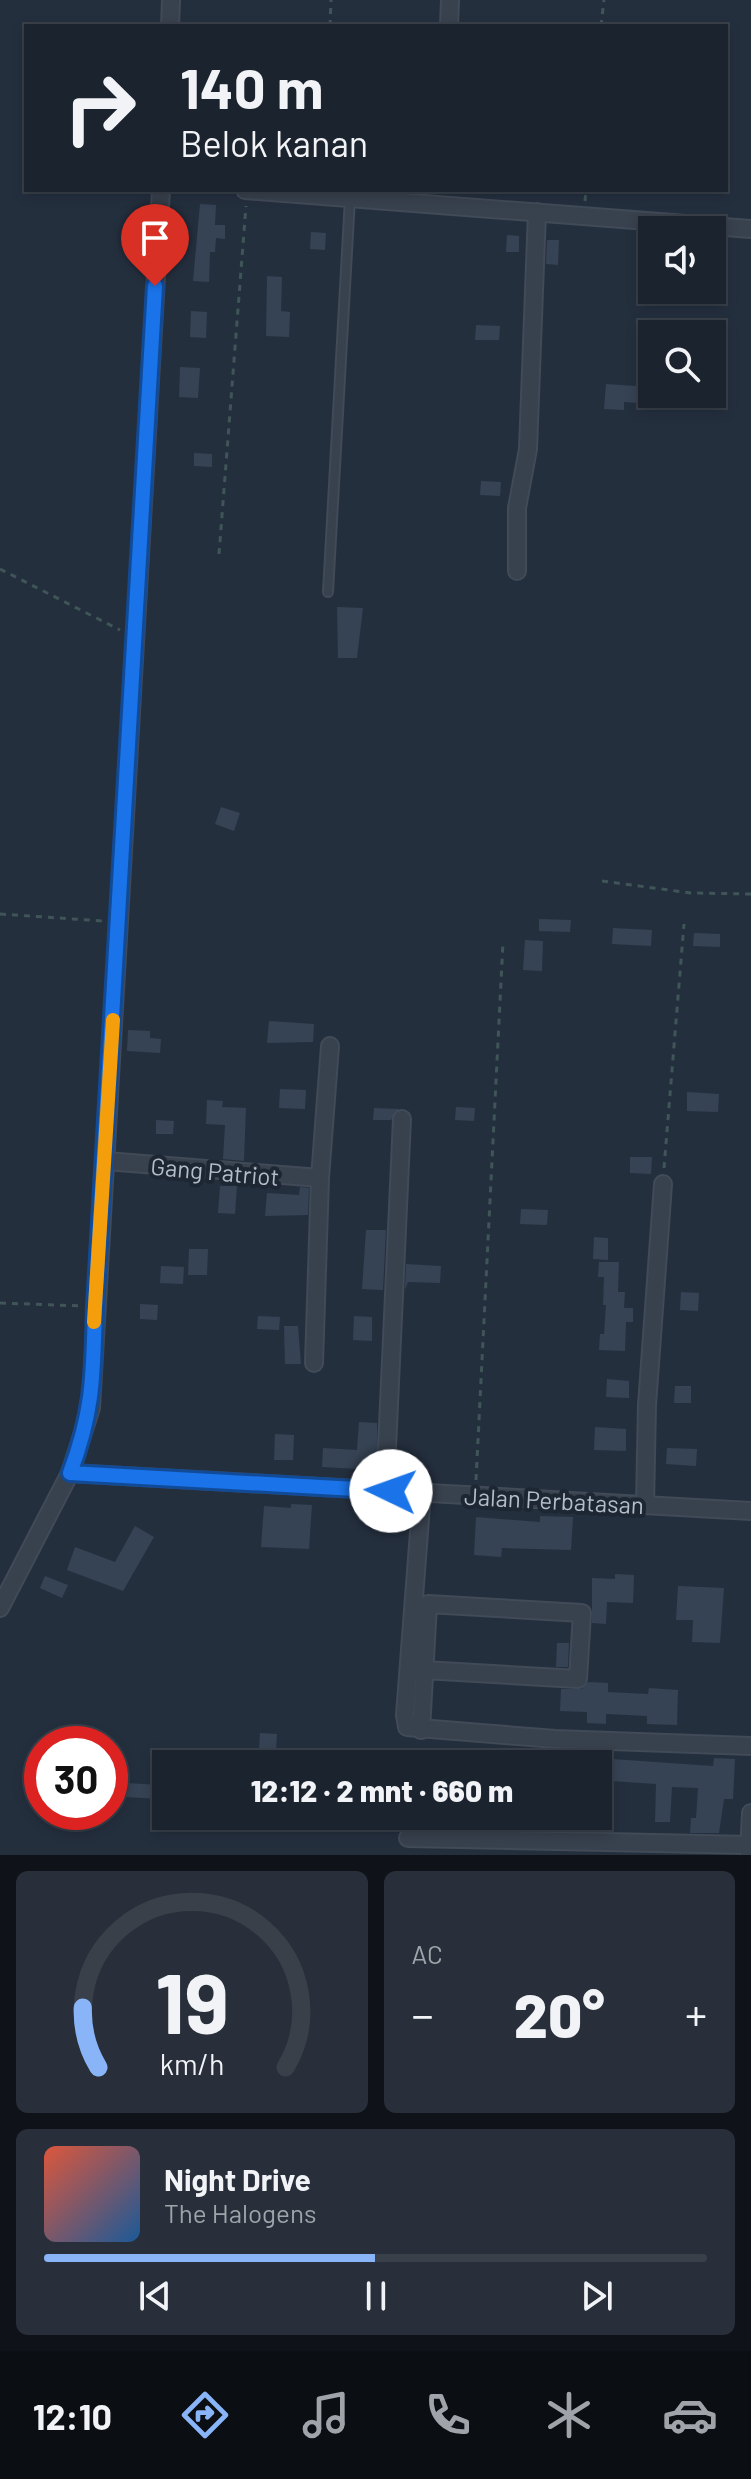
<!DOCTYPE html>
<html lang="id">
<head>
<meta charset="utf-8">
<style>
  :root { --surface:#1b232e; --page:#282f3a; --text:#f1f3f6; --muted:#a0a4aa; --line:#39404a; --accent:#8ab4f8 }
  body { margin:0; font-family:Barlow,sans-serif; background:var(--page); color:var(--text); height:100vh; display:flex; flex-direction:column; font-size:30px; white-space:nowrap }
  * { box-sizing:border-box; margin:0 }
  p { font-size:26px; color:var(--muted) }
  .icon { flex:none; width:44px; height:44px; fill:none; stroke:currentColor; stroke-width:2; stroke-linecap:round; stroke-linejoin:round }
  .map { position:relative; height:1855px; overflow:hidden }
  .side { display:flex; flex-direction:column; gap:16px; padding:16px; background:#0f1319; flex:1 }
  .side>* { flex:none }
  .guide { position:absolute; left:24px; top:24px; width:704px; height:168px; border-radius:0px; box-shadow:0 4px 12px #0003,0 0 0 2px var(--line); background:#1b232e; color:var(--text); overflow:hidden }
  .controls { position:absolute; left:638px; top:216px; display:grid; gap:16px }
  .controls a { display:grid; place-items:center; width:88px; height:88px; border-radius:0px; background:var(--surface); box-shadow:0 4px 12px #0003,0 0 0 2px var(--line); font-size:40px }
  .speed { position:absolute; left:24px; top:1726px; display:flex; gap:16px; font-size:40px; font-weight:700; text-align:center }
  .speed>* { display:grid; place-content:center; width:104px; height:104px; border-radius:50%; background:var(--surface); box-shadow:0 4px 12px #0003,0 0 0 2px var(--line); line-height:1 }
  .speed .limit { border:12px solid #d22; background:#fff; color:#111 }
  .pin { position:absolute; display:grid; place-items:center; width:68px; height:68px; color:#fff; margin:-82px -34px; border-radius:50% 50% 50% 0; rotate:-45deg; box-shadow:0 0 8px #0007 }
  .pin .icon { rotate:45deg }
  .me { position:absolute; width:88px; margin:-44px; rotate:273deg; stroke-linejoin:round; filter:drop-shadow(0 0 6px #0008) }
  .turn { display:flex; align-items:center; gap:28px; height:168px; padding:0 24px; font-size:36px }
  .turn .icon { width:104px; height:104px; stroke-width:2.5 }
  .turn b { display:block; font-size:56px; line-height:68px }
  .big { font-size:60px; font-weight:800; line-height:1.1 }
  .side .widget { flex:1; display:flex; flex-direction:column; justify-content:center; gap:12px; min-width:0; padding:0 28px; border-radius:12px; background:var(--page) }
  .side .dial { align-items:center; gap:0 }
  .dial svg { height:208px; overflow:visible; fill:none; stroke:var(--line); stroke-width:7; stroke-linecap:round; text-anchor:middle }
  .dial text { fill:var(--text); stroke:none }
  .song { display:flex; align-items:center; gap:24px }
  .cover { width:96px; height:96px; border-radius:12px; background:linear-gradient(135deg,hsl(10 70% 55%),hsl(210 70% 35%)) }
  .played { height:8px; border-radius:4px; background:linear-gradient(90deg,var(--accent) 50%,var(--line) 50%) }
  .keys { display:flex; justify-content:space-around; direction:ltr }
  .heat { display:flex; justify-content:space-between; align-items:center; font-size:44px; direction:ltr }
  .side .tiles { flex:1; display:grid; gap:16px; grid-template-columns:1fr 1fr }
  .widget:last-child { grid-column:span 2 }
  .trip { position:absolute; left:152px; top:1750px; width:460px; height:80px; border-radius:0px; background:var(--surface); box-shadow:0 4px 12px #0003,0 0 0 2px var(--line); font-weight:800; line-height:80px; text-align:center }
  .menu { display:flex; height:128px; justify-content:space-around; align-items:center; background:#0b0e12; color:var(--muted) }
  .menu .icon { width:56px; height:56px }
  .menu .selected { color:var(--accent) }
  .menu b { font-size:36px; color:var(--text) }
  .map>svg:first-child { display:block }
</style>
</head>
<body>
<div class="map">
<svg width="751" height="1855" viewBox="0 0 751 1855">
  <rect width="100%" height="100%" fill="#242f3e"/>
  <g fill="#364354">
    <path d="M200 204 216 205 215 225H225V239L216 238 215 252H210L209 282 193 281Z"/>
    <path d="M311 232 326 233 325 250 310 249Z"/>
    <path d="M507 235 519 236V252H506Z"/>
    <path d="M547 240H559L558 265 546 264Z"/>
    <path d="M267 276 282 277 281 311 290 312 289 337 266 336Z"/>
    <path d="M191 311 207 312 206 338 190 337Z"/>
    <path d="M476 325 500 326 499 340H475Z"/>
    <path d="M180 367 200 368 198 398 179 397Z"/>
    <path d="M606 384 652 387V404L624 402V410L604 409Z"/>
    <path d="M194 453 212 454V467L194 466Z"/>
    <path d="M481 481 501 482 500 496 480 495Z"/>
    <path d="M337 607 363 608 357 658H338Z"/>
    <path d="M221 807 240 813 234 831 215 824Z"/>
    <path d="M539 919 571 920 570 932 539 931Z"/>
    <path d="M613 928 652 930 651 946 612 944Z"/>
    <path d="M694 933 720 934V947L693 946Z"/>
    <path d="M525 940 543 941 542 971 523 970Z"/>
    <path d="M269 1021 314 1024 313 1042 267 1043Z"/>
    <path d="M128 1030 150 1031V1038L161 1039 160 1053 127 1051Z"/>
    <path d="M280 1089 306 1090 305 1109 279 1108Z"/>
    <path d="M687 1092 719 1094 718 1112 687 1111Z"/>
    <path d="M207 1100 223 1101 222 1107 246 1108 244 1161 223 1159 225 1125 206 1124Z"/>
    <path d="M456 1107 475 1108 474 1121 455 1120Z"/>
    <path d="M374 1108 399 1109 391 1120H373Z"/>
    <path d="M156 1120 174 1121 173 1134H156Z"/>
    <path d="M630 1157H652L651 1174 630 1173Z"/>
    <path d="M220 1186H237L235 1214 218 1213Z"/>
    <path d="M300 1187 309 1188 308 1215 265 1216 267 1193 299 1195Z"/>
    <path d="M521 1209 548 1210 547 1225 520 1224Z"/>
    <path d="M366 1230H386L383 1290 362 1289Z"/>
    <path d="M594 1237 608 1238V1260L593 1259Z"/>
    <path d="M189 1249H208L207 1275H188Z"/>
    <path d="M599 1262H619L618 1292H625L624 1308H633V1322H626L625 1351 599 1350 600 1334H604L606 1305H603L604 1277H598Z"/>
    <path d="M406 1264 441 1266 440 1283 408 1282 405 1290Z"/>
    <path d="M161 1266 184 1267 183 1284 160 1283Z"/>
    <path d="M681 1292 699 1293 698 1311 680 1310Z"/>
    <path d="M140 1304 158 1305 157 1320 140 1319Z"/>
    <path d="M258 1316 280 1317 279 1330 257 1329Z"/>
    <path d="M354 1316 372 1317V1341L353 1340Z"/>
    <path d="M284 1326H298L301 1364H285Z"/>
    <path d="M607 1379 629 1381V1398L606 1397Z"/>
    <path d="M675 1386H691V1403H674Z"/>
    <path d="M359 1422 377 1423 378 1470 322 1467 323 1448 357 1450Z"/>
    <path d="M595 1427 626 1429V1451L594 1450Z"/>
    <path d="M275 1434 294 1435 293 1460H274Z"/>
    <path d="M667 1448 697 1449 696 1466 666 1464Z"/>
    <path d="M291 1504 312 1505 309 1549 261 1547 264 1506 291 1508Z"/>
    <path d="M540 1516 573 1517 571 1550 502 1548 501 1557 474 1555 476 1517 540 1522Z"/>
    <path d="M135 1526 154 1537 123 1591 67 1570 75 1547 115 1562Z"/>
    <path d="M615 1574 634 1575 633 1603 607 1602 606 1624 592 1623V1578L615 1579Z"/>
    <path d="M45 1576 68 1585 62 1598 40 1588Z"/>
    <path d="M678 1586 724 1588 720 1643 692 1642 693 1620H676Z"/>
    <path d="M557 1643H569L568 1667H556Z"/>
    <path d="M588 1682 608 1683V1692L648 1694 649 1688 678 1690 677 1725 647 1724V1716L606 1714V1724L587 1723V1712L560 1711 561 1689H582Z"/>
    <path d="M260 1733 277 1734 276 1751 324 1754 325 1748 341 1749 340 1764H258Z"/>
    <path d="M714 1758 735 1759 733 1799H724L719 1833H690L691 1818H696L698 1788 672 1787 670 1822H655L656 1784 611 1781 612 1759 713 1766Z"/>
    <path d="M126 1783 160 1785 159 1799 125 1797Z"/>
  </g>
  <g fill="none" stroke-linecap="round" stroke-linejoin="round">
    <g stroke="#414a57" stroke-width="12">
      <path id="service" d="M328 592 350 198"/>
    </g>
    <g stroke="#414a57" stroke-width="20">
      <g id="minor">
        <path d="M170 26 171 0"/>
        <path d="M449 26 450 0"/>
        <path d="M245 190 751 229"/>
        <path d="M517 571V508L528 449 537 212"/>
        <path d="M106 1161 320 1178 314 1363"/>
        <path d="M320 1178 330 1046"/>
        <path d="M70 1473 751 1511"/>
        <path d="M391 1491 387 1448 402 1119"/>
        <path d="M422 1493 405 1715 407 1727 555 1739 751 1746"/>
        <path d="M645 1505 647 1405 663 1184"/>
        <path d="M0 1608 70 1473 91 1408 161 190"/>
        <path d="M421 1730 428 1604 582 1613 578 1679 424 1670"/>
        <path d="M408 1838 751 1845"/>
        <path d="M749 1853 751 1813"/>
      </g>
    </g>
    <g stroke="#3f5557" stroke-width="3" stroke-dasharray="6 6" stroke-linecap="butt">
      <path d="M330 26 331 0"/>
      <path d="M601 26 604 0"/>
      <path d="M585 201 586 190"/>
      <path d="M219 554 246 206"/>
      <path d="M0 569 120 630"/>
      <path d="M602 881 691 893 751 894"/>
      <path d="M0 914 103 921"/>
      <path d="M664 1168 684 924"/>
      <path d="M0 1303 83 1306"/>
      <path d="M476 1480 503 942"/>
    </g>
    <use href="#service" stroke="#38414e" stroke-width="8"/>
    <use href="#minor" stroke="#38414e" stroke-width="16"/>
  </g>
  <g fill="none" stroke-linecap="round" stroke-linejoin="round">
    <g stroke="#114b97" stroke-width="20">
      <path id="route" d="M155 286 95 1307C93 1374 94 1409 70 1473L391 1491"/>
    </g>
    <use href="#route" stroke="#1a73e8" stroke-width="14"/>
    <path stroke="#f59e0b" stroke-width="14" d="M94 1322 113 1020"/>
  </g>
  <g text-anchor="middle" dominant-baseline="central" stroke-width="8" stroke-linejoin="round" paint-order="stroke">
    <g font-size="24" fill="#b4bcc9" stroke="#1d2633">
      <text transform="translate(215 1171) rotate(5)">Gang Patriot</text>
      <text transform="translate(554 1500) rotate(3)">Jalan Perbatasan</text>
    </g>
  </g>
</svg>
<div class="controls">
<a><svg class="icon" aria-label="sound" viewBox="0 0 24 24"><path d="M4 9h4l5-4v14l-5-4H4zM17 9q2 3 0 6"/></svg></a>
<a><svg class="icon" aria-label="search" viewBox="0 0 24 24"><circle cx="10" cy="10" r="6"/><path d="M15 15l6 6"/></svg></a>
</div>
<div class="speed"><div class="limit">30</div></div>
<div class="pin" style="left:155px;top:286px;background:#d93025"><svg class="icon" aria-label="arrive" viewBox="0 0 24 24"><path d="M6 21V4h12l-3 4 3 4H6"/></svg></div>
<svg class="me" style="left:391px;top:1491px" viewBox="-20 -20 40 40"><circle r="19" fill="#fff"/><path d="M0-13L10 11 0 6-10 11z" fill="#1a73e8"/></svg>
<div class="trip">12:12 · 2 mnt · 660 m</div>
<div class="guide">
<div class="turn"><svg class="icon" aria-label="right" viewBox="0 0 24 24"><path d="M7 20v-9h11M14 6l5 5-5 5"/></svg><div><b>140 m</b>Belok kanan</div></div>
</div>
</div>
<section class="side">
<div class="tiles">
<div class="widget dial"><svg viewBox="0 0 100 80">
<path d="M14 69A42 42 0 1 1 86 69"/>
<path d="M14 69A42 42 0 0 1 8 46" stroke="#8ab4f8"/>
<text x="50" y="56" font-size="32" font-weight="700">19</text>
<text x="50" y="72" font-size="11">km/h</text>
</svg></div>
<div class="widget"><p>AC</p>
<div class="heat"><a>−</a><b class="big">20°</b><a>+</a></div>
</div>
<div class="widget">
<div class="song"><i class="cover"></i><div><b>Night Drive</b><p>The Halogens</p></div></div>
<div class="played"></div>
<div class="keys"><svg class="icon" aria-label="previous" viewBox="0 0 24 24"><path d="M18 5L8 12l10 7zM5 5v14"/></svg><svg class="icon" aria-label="pause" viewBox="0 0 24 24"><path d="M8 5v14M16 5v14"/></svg><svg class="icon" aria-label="next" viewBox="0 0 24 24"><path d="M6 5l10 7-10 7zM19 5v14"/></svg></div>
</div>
</div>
</section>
<nav class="menu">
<b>12:10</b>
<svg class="icon selected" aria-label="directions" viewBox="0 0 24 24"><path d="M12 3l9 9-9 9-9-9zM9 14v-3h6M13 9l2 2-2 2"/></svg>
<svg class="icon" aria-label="music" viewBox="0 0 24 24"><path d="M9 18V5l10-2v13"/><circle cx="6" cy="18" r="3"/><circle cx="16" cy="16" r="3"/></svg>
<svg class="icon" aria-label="phone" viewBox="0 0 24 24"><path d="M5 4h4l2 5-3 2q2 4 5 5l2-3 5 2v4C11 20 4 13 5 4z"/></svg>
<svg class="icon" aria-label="climate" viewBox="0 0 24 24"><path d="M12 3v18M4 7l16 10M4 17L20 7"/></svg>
<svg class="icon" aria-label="car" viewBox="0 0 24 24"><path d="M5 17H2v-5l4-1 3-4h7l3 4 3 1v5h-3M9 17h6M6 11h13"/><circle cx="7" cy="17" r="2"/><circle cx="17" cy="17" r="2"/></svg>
</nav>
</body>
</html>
